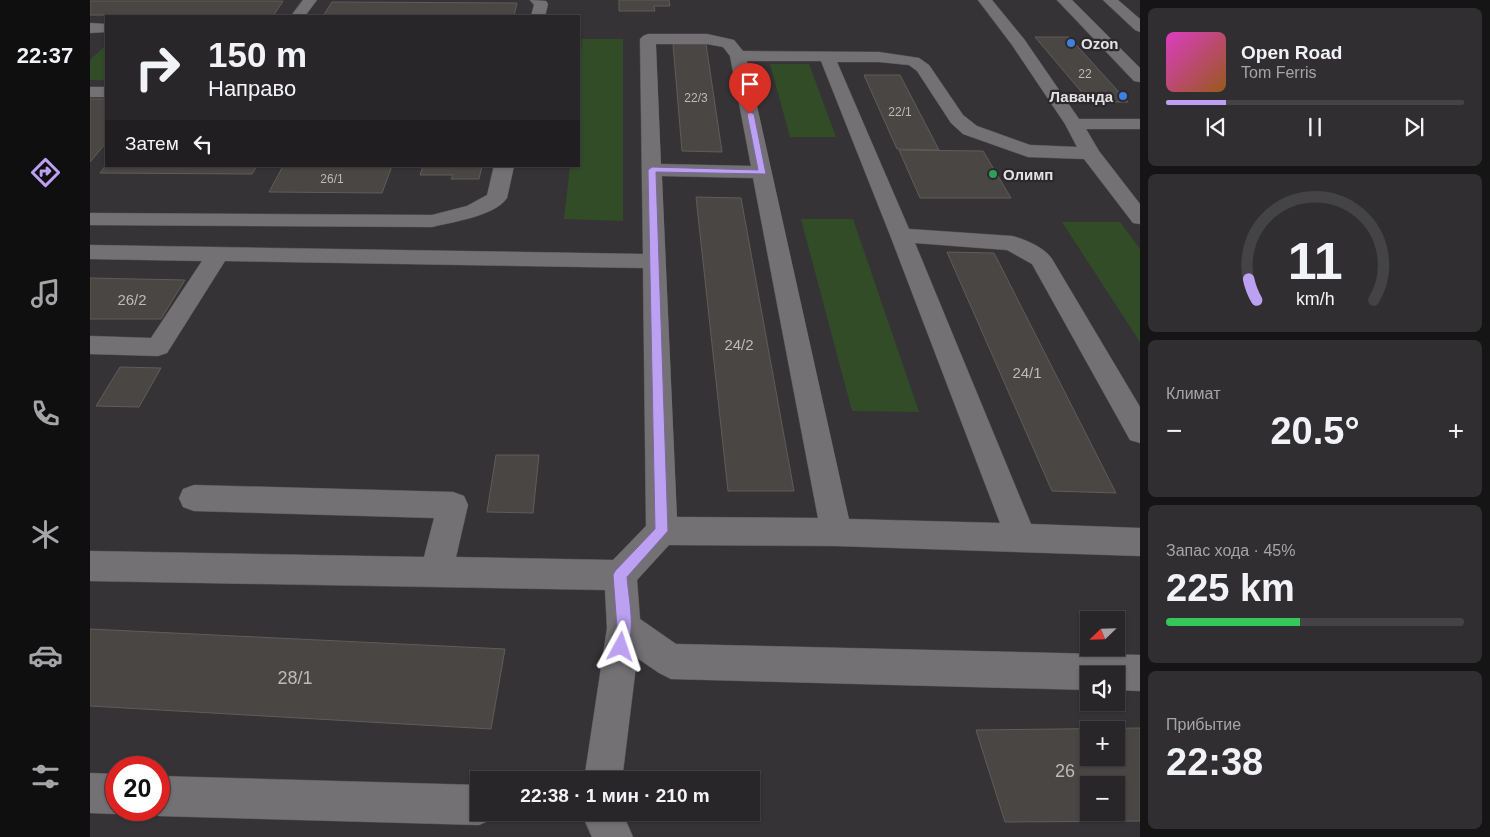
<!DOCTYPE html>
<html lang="ru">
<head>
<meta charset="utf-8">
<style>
  :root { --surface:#282628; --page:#302e30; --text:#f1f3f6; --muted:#a5a5a8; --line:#444345; --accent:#bca0f2 }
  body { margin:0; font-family:Helvetica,sans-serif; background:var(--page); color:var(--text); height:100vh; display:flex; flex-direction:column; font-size:19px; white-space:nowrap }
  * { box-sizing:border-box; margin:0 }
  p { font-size:16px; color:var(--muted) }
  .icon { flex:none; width:28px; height:28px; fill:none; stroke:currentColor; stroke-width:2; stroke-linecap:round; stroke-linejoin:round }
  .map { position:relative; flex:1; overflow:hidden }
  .side { display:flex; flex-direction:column; gap:8px; padding:8px; background:#161516; width:350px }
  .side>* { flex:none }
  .banner { position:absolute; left:15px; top:15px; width:475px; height:152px; border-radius:0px; box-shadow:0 1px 4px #0004,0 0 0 1px var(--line); background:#282628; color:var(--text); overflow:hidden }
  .needle { width:32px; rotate:247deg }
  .fabs { position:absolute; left:990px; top:611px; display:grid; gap:10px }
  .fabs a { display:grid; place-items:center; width:45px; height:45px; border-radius:0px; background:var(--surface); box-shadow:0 1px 4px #0004,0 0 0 1px var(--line); font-size:25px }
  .speed { position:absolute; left:15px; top:756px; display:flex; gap:10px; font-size:25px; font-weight:700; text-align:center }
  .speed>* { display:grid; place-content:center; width:65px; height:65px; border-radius:50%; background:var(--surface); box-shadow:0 1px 4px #0004,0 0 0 1px var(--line); line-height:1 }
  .speed .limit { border:8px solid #d22; background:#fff; color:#111 }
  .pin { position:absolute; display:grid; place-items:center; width:42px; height:42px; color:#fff; margin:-51px -21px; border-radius:50% 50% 50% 0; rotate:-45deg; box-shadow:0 0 5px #0007 }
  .pin .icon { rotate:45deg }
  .me { position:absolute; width:55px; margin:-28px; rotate:5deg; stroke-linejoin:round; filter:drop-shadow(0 0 4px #0008) }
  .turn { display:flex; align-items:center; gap:18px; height:105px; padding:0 20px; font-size:22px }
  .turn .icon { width:65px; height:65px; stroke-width:2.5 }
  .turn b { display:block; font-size:35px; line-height:42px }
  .then { display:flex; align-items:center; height:48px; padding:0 20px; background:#0003; gap:10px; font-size:19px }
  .big { font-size:38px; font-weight:700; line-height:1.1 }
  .side .widget { flex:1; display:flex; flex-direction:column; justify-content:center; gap:8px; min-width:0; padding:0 18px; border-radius:8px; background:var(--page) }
  .side .dial { align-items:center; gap:0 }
  .dial svg { height:130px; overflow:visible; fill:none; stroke:var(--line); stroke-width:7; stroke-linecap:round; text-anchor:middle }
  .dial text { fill:var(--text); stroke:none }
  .song { display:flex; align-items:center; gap:15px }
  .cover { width:60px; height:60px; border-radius:8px; background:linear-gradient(135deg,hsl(310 70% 55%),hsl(30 70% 35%)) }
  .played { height:5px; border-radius:2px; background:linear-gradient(90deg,var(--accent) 20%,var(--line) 20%) }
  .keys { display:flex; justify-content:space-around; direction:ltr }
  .heat { display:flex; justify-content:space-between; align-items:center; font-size:28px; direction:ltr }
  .charge { height:8px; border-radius:4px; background:linear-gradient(90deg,#34c759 45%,var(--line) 0) }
  .trip { position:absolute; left:380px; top:771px; width:290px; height:50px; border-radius:0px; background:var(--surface); box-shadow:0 1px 4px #0004,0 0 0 1px var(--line); font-weight:700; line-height:50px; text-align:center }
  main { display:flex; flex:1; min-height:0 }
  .tab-bar { display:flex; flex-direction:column; width:90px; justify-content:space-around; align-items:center; background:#100f10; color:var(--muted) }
  .tab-bar .icon { width:35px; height:35px }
  .tab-bar .selected { color:var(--accent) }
  .tab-bar b { font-size:22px; color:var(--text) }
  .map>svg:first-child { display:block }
</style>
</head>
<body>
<main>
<nav class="tab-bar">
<b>22:37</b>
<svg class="icon selected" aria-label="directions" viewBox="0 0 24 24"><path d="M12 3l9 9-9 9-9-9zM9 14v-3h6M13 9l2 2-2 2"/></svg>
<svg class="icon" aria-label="music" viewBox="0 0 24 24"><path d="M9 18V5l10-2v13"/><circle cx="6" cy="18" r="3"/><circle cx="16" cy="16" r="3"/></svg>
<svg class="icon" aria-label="phone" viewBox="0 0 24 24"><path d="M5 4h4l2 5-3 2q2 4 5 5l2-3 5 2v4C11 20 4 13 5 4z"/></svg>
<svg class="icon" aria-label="climate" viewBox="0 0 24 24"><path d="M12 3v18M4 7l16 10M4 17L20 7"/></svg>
<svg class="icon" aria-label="car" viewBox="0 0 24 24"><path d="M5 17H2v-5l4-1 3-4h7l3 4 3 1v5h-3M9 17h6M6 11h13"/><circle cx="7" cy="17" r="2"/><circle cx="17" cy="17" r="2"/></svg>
<svg class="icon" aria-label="filters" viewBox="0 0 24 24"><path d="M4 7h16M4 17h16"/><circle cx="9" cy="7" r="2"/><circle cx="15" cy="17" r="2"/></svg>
</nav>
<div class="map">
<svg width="1050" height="837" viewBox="0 0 1050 837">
  <rect width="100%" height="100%" fill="#353336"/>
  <g fill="#324c28">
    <path d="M492 39H533V221L474 219 480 166H489V73Z"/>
    <path d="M16 45V80H0V60Z"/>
    <path d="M680 64H719L746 137H700Z"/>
    <path d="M711 219H763L829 412 762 411Z"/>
    <path d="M972 222H1030L1050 249V342Z"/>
  </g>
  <g fill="#494643" stroke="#605c59" fill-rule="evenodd">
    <path d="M529 0H579L580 6H564L565 11H529Z"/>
    <path d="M0 1H193L183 16 0 15Z"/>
    <path d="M242 2 427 3 424 16H233Z"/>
    <path d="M945 37H979L1038 102H1000Z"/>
    <path d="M583 44H616L632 152 592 151Z"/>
    <path d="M774 75H810L849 150 807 149Z"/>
    <path d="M0 99H16V143L0 162Z"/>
    <path d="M809 150 893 151 921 198H830Z"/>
    <path d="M16 165V166H167L162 174 10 173Z"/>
    <path d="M193 166H302L292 193 179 192Z"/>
    <path d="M333 166H392L389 179H361L363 175H330Z"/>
    <path d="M606 197 651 198 704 491H638Z"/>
    <path d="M857 252 904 253 1026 493 962 491Z"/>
    <path d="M0 278 95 280 71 319H0Z"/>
    <path d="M30 367 71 368 49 407 6 406Z"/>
    <path d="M406 455H449L443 513 397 512Z"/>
    <path d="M0 629 415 649 401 729 0 706Z"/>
    <path d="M1050 728V821L915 822 886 730ZM999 730H1026V758H999ZM999 785H1026V812H999Z"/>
  </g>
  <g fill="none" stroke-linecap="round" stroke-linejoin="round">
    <g stroke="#545254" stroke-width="1">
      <g id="minor">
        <path d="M213 0H227L215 16H201Z"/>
        <path d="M440 0 456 1 458 4 455 16H441L444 5Z"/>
        <path d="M888 0H902L934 39 989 119H1050V129H996L1009 151 1050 204V224L1043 223 994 159 938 157 873 134 861 123 827 71 819 65 789 62H747L819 229 922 236C935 239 955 248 962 259L1050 407V443L1040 440 942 264 917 250 825 243 941 524 1050 528V556L746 546 579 545 547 580 550 619 586 644 1050 655V691L1026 690V675H999V690L581 679 569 673 547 658 532 780H494L517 628 515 590 0 581V551L334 557 344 518 104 511 93 507 89 498 93 489 104 485 363 492 374 496 378 505 366 557 523 560 556 526 553 268 135 261 77 353 68 356 0 354V336L61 338 112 261 0 259V245L553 254 550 39 553 36 558 34H617L644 40 653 51 789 52 829 58 839 65 873 115 887 126 940 145 987 147 975 124 922 45ZM566 44H617L633 47 640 56 661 166 571 164ZM657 61H731L800 235 910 523 759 519ZM572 176 663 178 728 518 587 517Z"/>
        <path d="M967 0H982L1050 68V82L1044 81Z"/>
        <path d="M1013 0H1028L1050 19V32L1045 30Z"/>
        <path d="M0 23 16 24V32L0 33Z"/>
        <rect x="0" y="87" width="16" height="10"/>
        <path d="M404 166H424L417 198C405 216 362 222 342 227L0 225V213L342 215 377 206 397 195Z"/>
        <path d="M0 773 26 774V810H35L26 814 0 813Z"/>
        <path d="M69 776 389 785V812H406L403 819 389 825 69 816 55 810H69Z"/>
        <path d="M491 812H532L543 837H502Z"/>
      </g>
    </g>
    <use href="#minor" fill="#747174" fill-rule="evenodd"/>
  </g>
  <path fill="#bca0f2" stroke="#7a689d" d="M660 112 664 114 676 174 566 172 578 531 537 577C539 601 546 630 536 652L531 654 526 652 524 647 527 628 523 575 525 571 565 529 558 170 562 167 668 170 657 114Z"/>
  <g fill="#3f7fe0" stroke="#2b292c" stroke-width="2">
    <circle cx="981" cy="43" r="5"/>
    <circle cx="1033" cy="96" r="5"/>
  </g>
  <circle fill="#2e9e5b" stroke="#2b292c" stroke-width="2" cx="903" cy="174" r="5"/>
  <g text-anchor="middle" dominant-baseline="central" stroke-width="4.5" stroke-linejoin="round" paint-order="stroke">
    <g font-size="12" fill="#bcbabb">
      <text x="995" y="74">22</text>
      <text x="606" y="98">22/3</text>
      <text x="810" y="112">22/1</text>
      <text x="242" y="179">26/1</text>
    </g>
    <g font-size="15" font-weight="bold" fill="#e3e1e3" stroke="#2b292c" text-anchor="start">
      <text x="991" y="43">Ozon</text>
      <text x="1023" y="96" text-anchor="end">Лаванда</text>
      <text x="913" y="174">Олимп</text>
    </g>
    <g font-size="15" fill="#bcbabb">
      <text x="42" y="299">26/2</text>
      <text x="649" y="344">24/2</text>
      <text x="937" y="372">24/1</text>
    </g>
    <g font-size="18" fill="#bcbabb">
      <text x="205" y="678">28/1</text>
      <text x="975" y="771">26</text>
    </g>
  </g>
</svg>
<div class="fabs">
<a><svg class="needle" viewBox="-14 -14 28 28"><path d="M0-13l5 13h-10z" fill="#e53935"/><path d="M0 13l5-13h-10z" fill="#a5a5a8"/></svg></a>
<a><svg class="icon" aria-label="sound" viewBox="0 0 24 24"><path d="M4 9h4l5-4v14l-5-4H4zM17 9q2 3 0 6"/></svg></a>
<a>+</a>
<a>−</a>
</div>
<div class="speed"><div class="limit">20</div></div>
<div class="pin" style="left:660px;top:114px;background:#d93025"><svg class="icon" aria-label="arrive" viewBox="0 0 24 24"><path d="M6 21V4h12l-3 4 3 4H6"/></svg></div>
<svg class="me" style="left:531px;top:647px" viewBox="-20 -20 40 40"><path d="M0-17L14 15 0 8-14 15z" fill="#bca0f2" stroke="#fff" stroke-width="4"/></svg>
<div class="trip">22:38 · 1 мин · 210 m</div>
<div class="banner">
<div class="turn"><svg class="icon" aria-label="right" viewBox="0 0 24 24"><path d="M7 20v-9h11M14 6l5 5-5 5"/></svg><div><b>150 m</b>Направо</div></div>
<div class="then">Затем<svg class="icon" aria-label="left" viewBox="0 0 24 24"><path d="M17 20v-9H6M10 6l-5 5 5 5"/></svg></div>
</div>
</div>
<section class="side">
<div class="widget">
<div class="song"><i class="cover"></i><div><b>Open Road</b><p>Tom Ferris</p></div></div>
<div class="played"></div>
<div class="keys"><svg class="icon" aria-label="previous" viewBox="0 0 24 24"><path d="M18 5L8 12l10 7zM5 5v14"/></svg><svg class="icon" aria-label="pause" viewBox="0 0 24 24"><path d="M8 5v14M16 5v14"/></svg><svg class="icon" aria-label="next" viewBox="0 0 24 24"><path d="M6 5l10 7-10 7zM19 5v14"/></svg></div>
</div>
<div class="widget dial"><svg viewBox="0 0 100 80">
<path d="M14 69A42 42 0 1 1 86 69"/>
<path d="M14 69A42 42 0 0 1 9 56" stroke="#bca0f2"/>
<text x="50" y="56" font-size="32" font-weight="700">11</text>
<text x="50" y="72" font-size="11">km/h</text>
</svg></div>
<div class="widget"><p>Климат</p>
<div class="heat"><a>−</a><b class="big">20.5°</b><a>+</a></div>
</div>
<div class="widget"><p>Запас хода · 45%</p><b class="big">225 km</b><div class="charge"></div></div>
<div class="widget"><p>Прибытие</p><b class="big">22:38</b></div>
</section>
</main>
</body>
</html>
